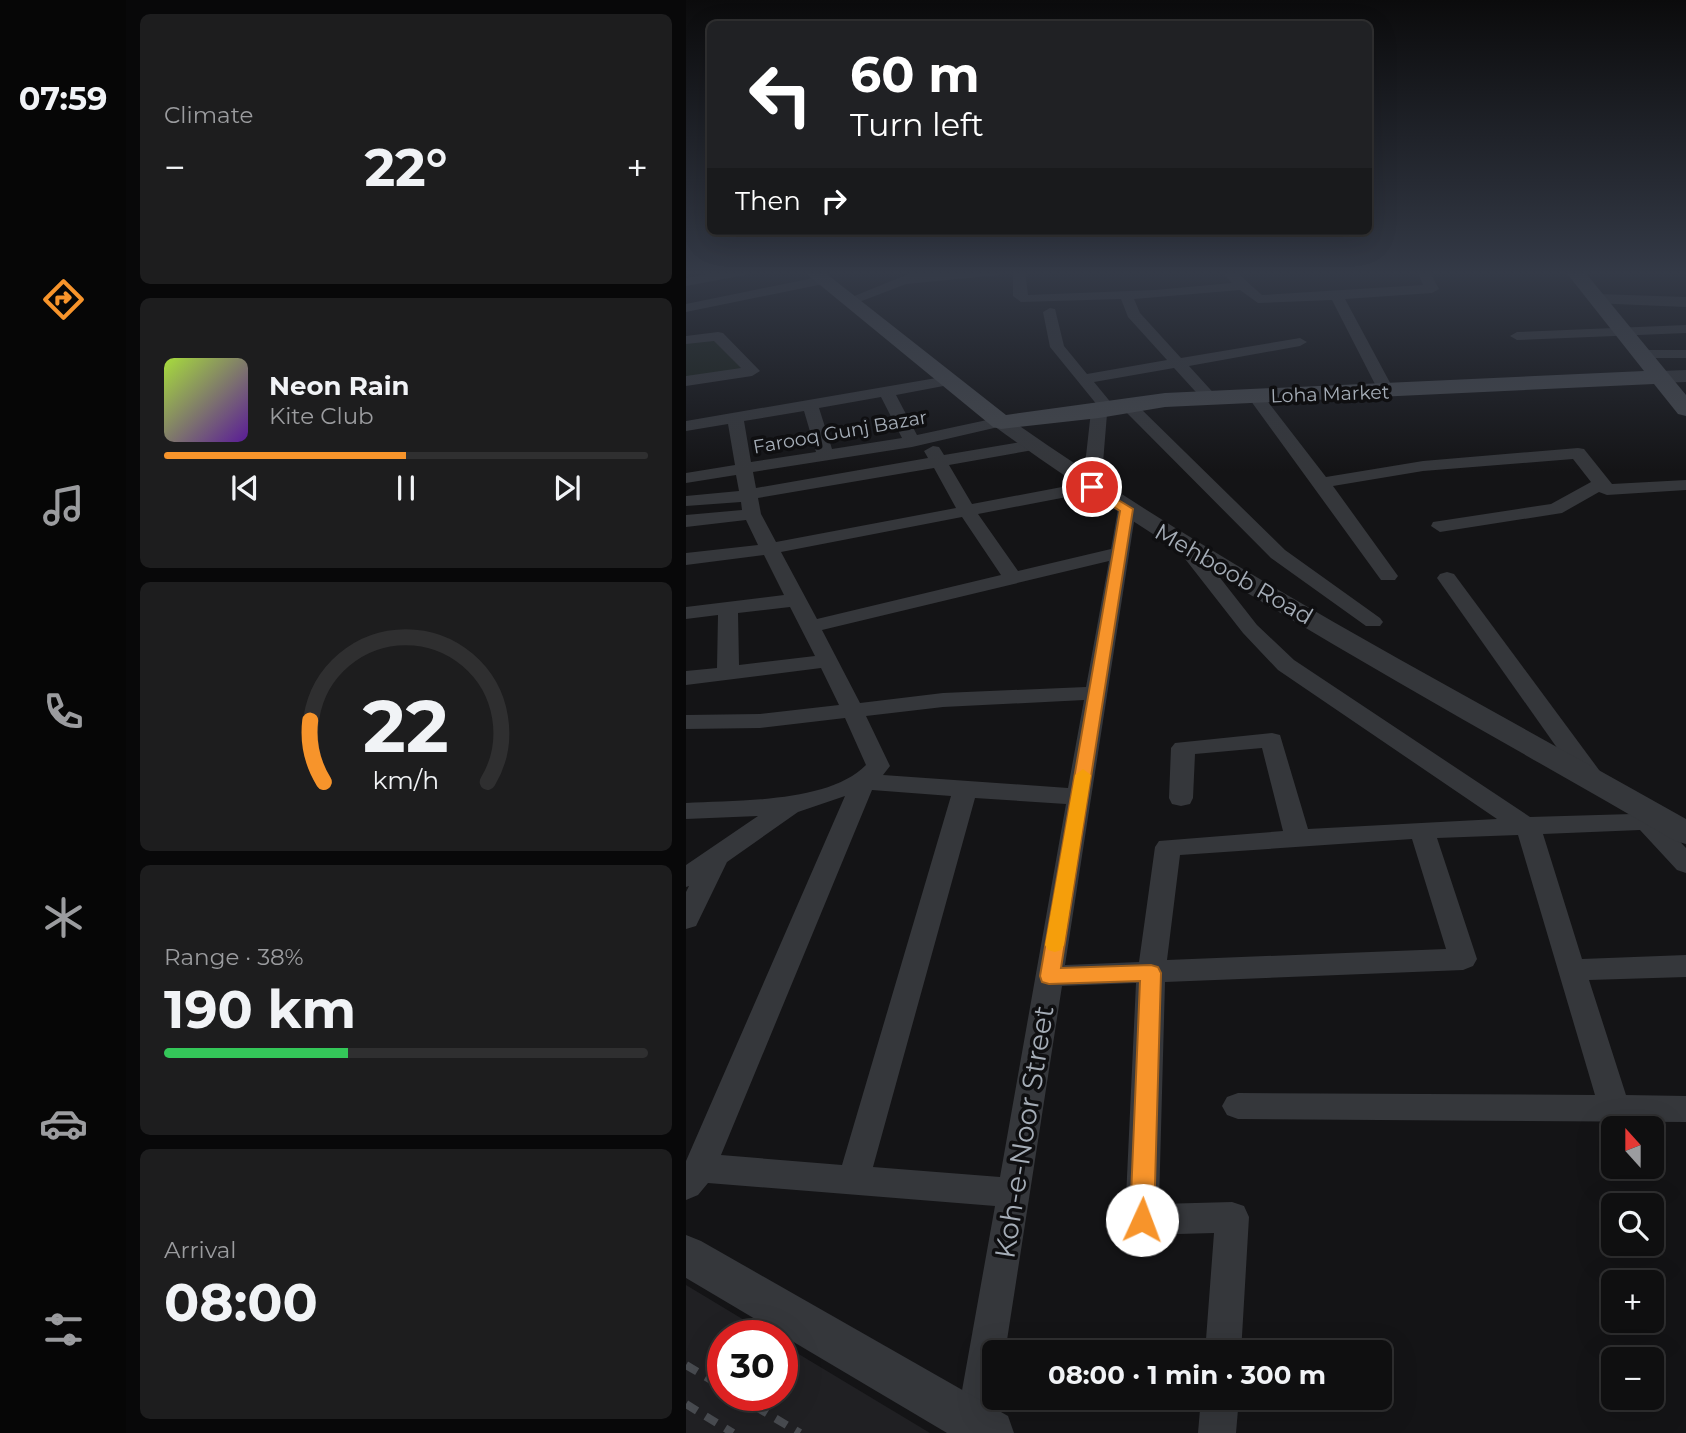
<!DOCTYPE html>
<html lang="en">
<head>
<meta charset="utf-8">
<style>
  :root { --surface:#0f0f10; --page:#1d1d1e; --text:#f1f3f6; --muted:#9b9c9f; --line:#2f2f30; --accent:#f7942b }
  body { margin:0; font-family:Montserrat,sans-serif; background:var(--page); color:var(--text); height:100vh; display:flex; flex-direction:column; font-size:26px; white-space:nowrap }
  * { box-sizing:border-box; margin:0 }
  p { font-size:23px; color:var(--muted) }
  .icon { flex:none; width:38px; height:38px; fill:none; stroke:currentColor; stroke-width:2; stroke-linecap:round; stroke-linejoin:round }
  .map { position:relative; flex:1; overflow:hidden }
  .drawer { display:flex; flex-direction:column; gap:14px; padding:14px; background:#080809; width:560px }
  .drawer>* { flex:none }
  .hud { position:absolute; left:21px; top:21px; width:665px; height:214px; border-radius:10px; box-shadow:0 7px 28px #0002,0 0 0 2px var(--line); background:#202124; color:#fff; overflow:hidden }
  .needle { width:46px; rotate:339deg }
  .tools { position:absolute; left:915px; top:1116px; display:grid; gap:14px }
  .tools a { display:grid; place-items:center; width:63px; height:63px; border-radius:10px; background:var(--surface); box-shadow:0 7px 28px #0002,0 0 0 2px var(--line); font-size:35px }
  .speed { position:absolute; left:21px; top:1320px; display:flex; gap:14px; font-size:35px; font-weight:700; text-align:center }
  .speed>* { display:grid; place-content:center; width:91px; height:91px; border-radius:50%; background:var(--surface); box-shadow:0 7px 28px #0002,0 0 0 2px var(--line); line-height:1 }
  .speed .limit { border:10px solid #d22; background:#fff; color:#111 }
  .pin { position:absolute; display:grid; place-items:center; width:60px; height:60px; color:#fff; margin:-30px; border:4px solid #fff; border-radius:50%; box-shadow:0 2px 7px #0007 }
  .me { position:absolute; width:77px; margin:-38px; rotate:2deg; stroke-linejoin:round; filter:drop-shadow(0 0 5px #0008) }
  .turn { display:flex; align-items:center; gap:24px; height:147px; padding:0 28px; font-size:32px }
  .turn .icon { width:91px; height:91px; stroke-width:2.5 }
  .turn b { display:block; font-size:49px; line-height:60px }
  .then { display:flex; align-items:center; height:66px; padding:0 28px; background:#0003; gap:14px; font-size:26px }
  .big { font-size:52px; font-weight:700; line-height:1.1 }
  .drawer .widget { flex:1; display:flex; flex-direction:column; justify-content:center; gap:10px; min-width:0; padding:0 24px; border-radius:10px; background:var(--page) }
  .drawer .dial { align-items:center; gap:0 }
  .dial svg { height:182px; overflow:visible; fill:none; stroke:var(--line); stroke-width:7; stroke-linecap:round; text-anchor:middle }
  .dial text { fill:var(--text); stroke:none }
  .song { display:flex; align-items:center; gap:21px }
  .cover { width:84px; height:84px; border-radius:10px; background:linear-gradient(135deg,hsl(80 70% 55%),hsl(270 70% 35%)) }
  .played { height:7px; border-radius:4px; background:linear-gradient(90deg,var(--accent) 50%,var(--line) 50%) }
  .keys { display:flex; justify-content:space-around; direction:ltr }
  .heat { display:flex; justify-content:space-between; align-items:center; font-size:38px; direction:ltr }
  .charge { height:10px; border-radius:5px; background:linear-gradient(90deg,#34c759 38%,var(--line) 0) }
  .trip { position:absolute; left:296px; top:1340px; width:410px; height:70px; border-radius:10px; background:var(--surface); box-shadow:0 7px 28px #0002,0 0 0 2px var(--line); font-weight:700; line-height:70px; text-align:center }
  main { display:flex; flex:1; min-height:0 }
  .tabs { display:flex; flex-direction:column; width:126px; justify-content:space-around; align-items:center; background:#060606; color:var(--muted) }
  .tabs .icon { width:49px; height:49px }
  .tabs .active { color:var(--accent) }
  .tabs b { font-size:32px; color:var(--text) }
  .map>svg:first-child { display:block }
</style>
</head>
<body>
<main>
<nav class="tabs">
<b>07:59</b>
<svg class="icon active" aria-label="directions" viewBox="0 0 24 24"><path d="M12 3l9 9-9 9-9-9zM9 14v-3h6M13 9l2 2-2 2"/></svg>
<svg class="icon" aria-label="music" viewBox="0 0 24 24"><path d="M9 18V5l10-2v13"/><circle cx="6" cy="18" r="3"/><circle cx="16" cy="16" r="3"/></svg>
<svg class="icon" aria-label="phone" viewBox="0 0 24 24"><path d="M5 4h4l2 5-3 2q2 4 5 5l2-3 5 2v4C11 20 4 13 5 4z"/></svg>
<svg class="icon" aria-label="climate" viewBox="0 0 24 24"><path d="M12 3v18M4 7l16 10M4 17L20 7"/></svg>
<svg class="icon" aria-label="car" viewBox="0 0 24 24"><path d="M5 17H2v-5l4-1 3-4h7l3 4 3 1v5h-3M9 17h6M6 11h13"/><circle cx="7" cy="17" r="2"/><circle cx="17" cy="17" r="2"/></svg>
<svg class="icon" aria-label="filters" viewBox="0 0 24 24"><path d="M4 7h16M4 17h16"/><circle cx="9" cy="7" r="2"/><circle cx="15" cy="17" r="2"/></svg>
</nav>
<section class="drawer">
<div class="widget"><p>Climate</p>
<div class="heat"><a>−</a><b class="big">22°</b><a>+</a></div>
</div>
<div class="widget">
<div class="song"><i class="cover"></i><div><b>Neon Rain</b><p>Kite Club</p></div></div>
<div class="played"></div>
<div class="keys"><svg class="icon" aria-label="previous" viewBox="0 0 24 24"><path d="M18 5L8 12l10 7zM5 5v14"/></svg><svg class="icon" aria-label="pause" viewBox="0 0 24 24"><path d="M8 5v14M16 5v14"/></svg><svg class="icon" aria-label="next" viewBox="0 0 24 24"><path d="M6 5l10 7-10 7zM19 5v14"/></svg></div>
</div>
<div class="widget dial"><svg viewBox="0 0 100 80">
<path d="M14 69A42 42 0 1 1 86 69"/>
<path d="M14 69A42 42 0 0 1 8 42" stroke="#f7942b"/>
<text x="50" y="56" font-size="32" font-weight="700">22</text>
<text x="50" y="72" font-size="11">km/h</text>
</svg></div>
<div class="widget"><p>Range · 38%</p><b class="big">190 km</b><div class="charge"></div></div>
<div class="widget"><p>Arrival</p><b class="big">08:00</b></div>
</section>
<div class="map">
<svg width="1000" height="1433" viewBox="0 0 1000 1433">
  <rect width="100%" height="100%" fill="#141416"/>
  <path fill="#202023" d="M0 1285 83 1335H37V1395H96V1344L244 1433H0Z"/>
  <path fill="#1a211a" d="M32 336 66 371 0 381V340Z"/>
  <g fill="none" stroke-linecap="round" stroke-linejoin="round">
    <g fill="#35373b" fill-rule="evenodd">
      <path d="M38 271H66L59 275 0 286V278Z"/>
      <path d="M230 271 236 274 320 271 313 275 220 284 168 304 163 305 156 301Z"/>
      <path d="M325 271H339L342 295 469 290 546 283 535 271H549L576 295 737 285 731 271H743L753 289 746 293 659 299 709 392 701 397 693 392 646 300 572 303 554 290 448 299 454 313 495 358 614 338 621 342 614 346 503 366 533 399 525 404 519 402 488 368 408 382 431 410 429 413 421 414 415 487 412 491 292 514 332 571 425 549 432 509 441 504 450 509 379 965 453 962 469 847 473 841 597 831 576 748 509 754 507 798 504 804 495 806 486 804 483 798 485 748 489 743 586 733 594 735 622 829 811 819 592 670 557 633 489 546 492 542H506L571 625 608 660 844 817 980 813 989 815 992 821 989 827 982 829 1000 848V873L991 870 954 830 857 834 896 959 1000 955V977L903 980 940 1095 1000 1096V1122L552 1119 541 1115 536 1106 541 1097 552 1093 909 1095 832 835 751 838 791 959 787 966 777 970 479 982 473 1204 546 1202 558 1206 563 1217 555 1353H519L528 1233 456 1235 444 1231 439 1220 450 983 376 986 319 1353H308V1398H312L304 1433H274L270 1424 309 1206 22 1183 12 1195 0 1200V1161L159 796 112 812 41 862 10 926 0 929V892L3 886 0 887V865L72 816 0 819V803C51 800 143 803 180 765L159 718 74 728 0 729V715L74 714 153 705 135 668 0 685V671L31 668 32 615 0 619V607L98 595 78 555 0 565V553L72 545 60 520 0 527V515L56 510 55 502 0 506V496L53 491 50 475 0 483V473L49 465 42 424 0 431V421L262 376 268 378 270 381 268 384 210 395 231 435 315 417 323 422 321 425 226 447 67 472 70 488 242 458 238 451 247 446 253 447 258 455 347 440 353 441 355 445 353 449 263 465 286 504 397 483 405 411 412 406 364 347 357 312 364 308 369 309 378 346 401 374 481 360 442 317 435 299 335 302 327 296V274ZM195 397 216 438 146 449 133 408ZM118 411 130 452 65 462 58 421ZM248 468 270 508 90 542 75 514 72 498ZM276 517 315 575 131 619 95 552ZM423 561 400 687 257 693 174 703 136 630ZM104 607 129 656 53 665 52 613ZM398 700 382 788 197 775 204 766 180 716 257 707ZM186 790 265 796 156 1165 35 1155ZM289 798 380 804 314 1177 187 1167ZM726 839 760 949 481 960 494 855Z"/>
      <path d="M137 276 142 277V283L0 312V304Z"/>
      <path d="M1000 325V333L831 340 824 336 831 332Z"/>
      <path d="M32 332 37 333 74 371 66 376 0 386V376L55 368 28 341 0 344V336Z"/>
      <path d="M957 350H1000V358H952L949 355Z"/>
      <path d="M570 392 576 394 640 477 737 461 892 448 898 449 926 484 1000 480V490L921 495 913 492 876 513 754 532 745 526 747 522 865 504 905 482 887 459 737 471 647 486 712 576 709 580H695L562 397Z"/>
      <path d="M444 402 450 404 599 550 694 618 697 622 694 626H680L585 558 438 410 436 407Z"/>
      <path d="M761 572 768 574 916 774 919 780 916 786 907 788 898 786 751 578 754 574Z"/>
      <path d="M515 1398H553L550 1433H512Z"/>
    </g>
    <g fill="#35373b" fill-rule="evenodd">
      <path d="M912 294 1000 297V307L906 303 903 299Z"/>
      <path d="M1000 370V382L974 383 964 377 974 371Z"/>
      <path d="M315 416 322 418C537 569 772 690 1000 819V844L989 841C759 707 523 582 308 426L305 422 308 418Z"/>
      <path d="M0 1235 15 1241 322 1416 328 1433H261L0 1278Z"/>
    </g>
    <path fill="#43464b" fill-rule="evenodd" d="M117 271H137L320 415 479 393 958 371 879 271H898L1000 395V416L992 414 968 384 479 407 413 418 315 429 307 427Z"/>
    <g stroke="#484b50" stroke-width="8" stroke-dasharray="13 10" stroke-linecap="butt">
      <path d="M0 1365 37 1387"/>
      <path d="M50 1395 114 1433"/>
      <path d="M0 1404 47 1433"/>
    </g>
  </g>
  <linearGradient id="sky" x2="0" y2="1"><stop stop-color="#0b0b0c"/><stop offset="0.58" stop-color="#343a47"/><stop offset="1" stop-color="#343a47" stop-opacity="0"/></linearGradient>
  <rect width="1000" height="471" fill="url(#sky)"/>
  <path fill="#f7942b" stroke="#a1601c" stroke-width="2" d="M406 484 447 509 375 968 465 965 472 967 475 973 468 1220 465 1227 456 1230 448 1227 444 1220 454 981 363 984 356 982 354 976 434 511 402 490 400 487Z"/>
  <path fill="#f59e0b" d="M397 769 405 775 378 945 375 950 369 952 362 950 359 945 389 775Z"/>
  <g text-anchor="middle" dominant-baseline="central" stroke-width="7" stroke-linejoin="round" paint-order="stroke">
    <g font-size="19" fill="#a5adb7" stroke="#0f0f11">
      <text transform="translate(644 394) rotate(-2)">Loha Market</text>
      <text transform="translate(154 432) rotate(-10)">Farooq Gunj Bazar</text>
    </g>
    <g font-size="23" fill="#a5adb7" stroke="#0f0f11">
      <text transform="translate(548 574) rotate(30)">Mehboob Road</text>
    </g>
    <g font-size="28" fill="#a5adb7" stroke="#0f0f11">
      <text transform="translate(338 1132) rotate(-81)">Koh-e-Noor Street</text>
    </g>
  </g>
</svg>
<div class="tools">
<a><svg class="needle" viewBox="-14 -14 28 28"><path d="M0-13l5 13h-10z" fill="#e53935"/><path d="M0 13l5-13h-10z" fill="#9b9c9f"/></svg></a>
<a><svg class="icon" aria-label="search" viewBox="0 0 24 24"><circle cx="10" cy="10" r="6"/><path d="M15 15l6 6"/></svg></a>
<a>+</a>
<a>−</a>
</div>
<div class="speed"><div class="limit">30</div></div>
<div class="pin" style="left:406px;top:487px;background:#d93025"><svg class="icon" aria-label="arrive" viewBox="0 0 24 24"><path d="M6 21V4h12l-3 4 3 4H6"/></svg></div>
<svg class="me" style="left:456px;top:1220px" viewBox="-20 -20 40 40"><circle r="19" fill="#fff"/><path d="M0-13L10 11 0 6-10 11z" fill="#f7942b"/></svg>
<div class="trip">08:00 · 1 min · 300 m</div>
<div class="hud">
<div class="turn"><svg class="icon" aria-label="left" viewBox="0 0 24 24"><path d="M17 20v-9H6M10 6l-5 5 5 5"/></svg><div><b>60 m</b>Turn left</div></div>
<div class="then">Then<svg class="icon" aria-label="right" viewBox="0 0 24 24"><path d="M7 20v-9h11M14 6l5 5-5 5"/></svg></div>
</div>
</div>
</main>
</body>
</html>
